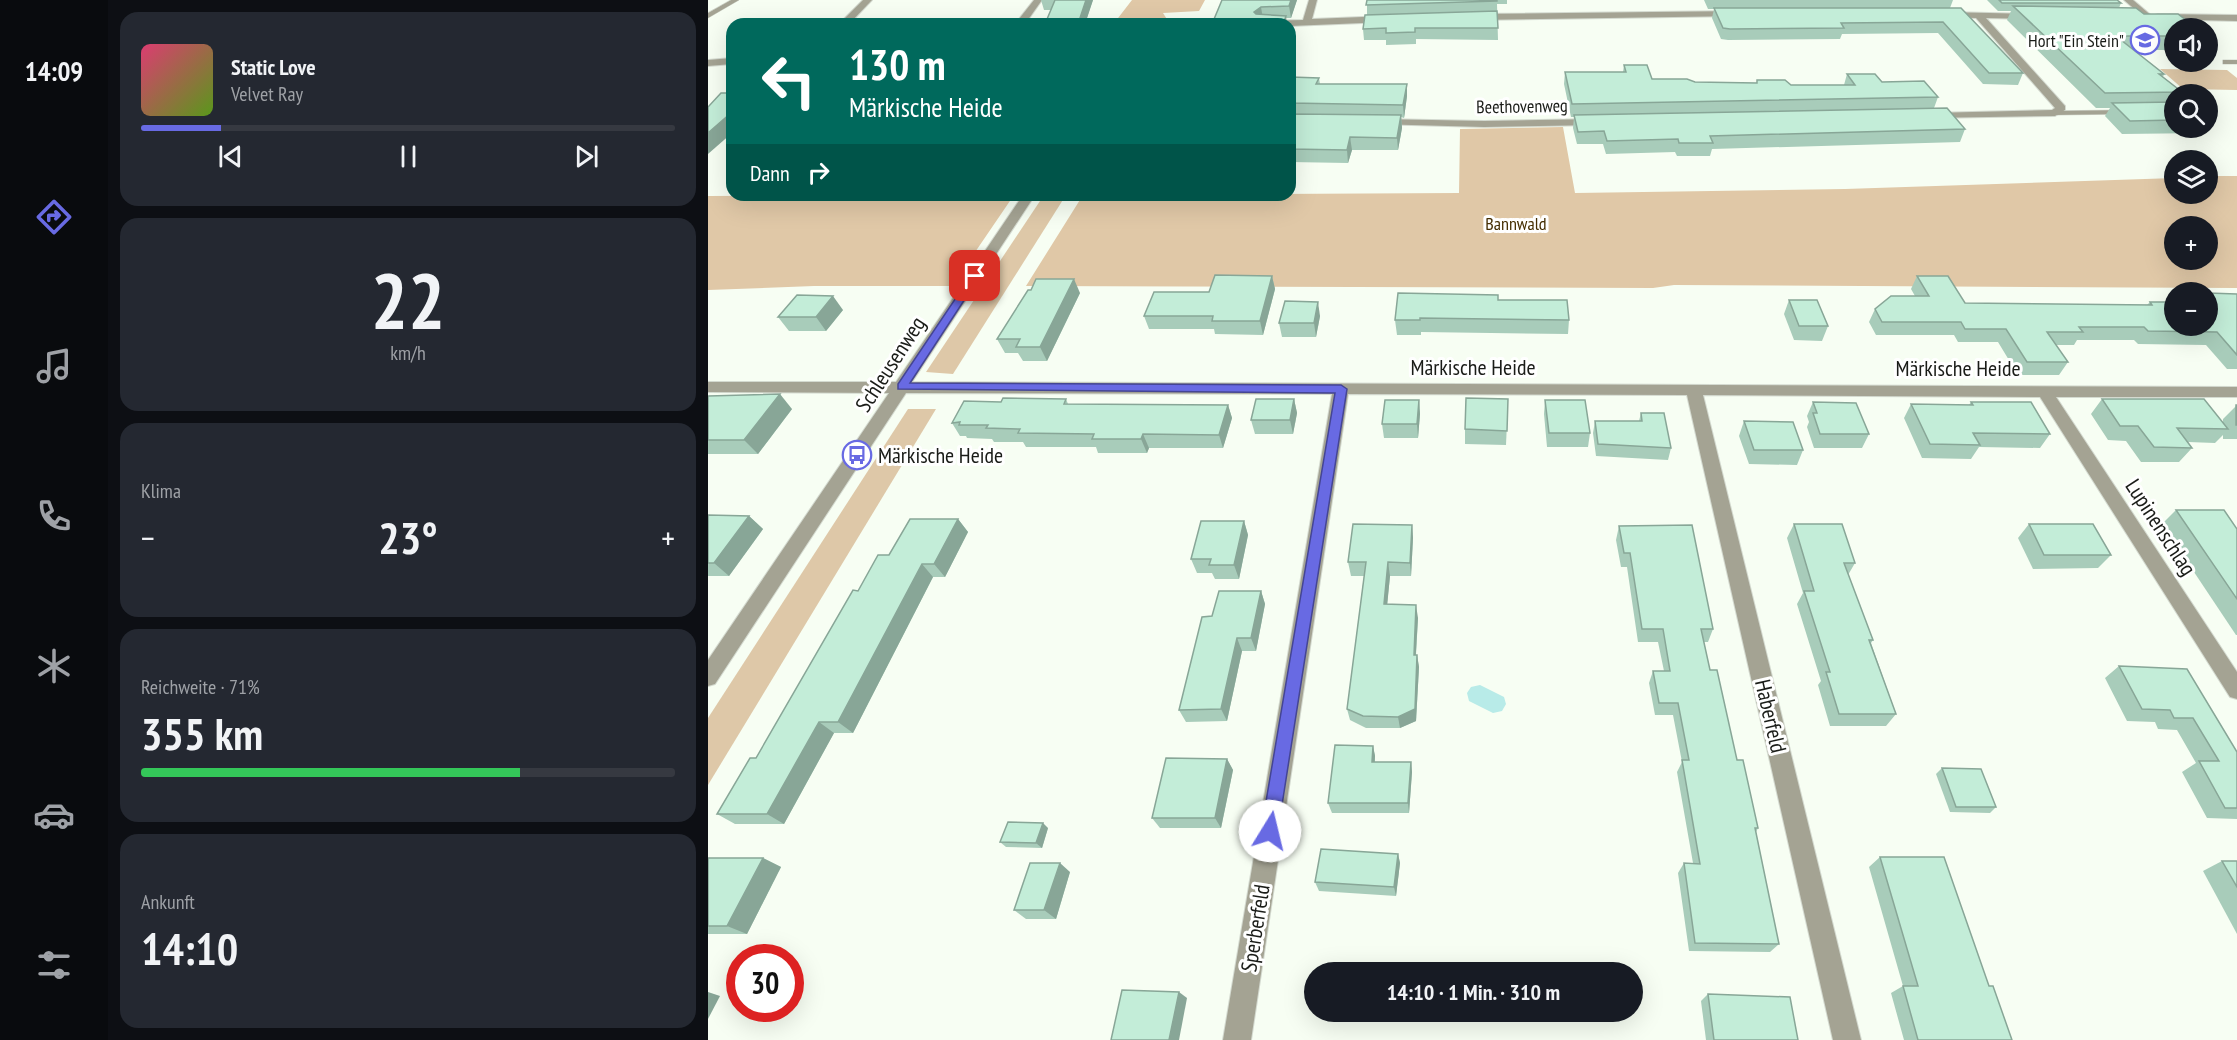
<!DOCTYPE html>
<html lang="de">
<head>
<meta charset="utf-8">
<style>
  :root { --surface:#171b24; --page:#242831; --text:#f1f3f6; --muted:#9ea1a6; --line:#363941; --accent:#686ae3 }
  body { margin:0; font-family:"PT Sans Narrow",sans-serif; background:var(--page); color:var(--text); height:100vh; display:flex; flex-direction:column; font-size:22px; white-space:nowrap }
  * { box-sizing:border-box; margin:0 }
  p { font-size:20px; color:var(--muted) }
  .icon { flex:none; width:33px; height:33px; fill:none; stroke:currentColor; stroke-width:2; stroke-linecap:round; stroke-linejoin:round }
  .map { position:relative; flex:1; overflow:hidden }
  .details { display:flex; flex-direction:column; gap:12px; padding:12px; background:#0d0f14; width:600px }
  .details>* { flex:none }
  .guide { position:absolute; left:18px; top:18px; width:570px; height:183px; border-radius:18px; box-shadow:0 6px 24px #0002; background:#00695c; color:#fff; overflow:hidden }
  .controls { position:absolute; left:1456px; top:18px; display:grid; gap:12px }
  .controls a { display:grid; place-items:center; width:54px; height:54px; border-radius:50%; background:var(--surface); box-shadow:0 6px 24px #0002; font-size:30px }
  .speed { position:absolute; left:18px; top:944px; display:flex; gap:12px; font-size:30px; font-weight:700; text-align:center }
  .speed>* { display:grid; place-content:center; width:78px; height:78px; border-radius:50%; background:var(--surface); box-shadow:0 6px 24px #0002; line-height:1 }
  .speed .limit { border:9px solid #d22; background:#fff; color:#111 }
  .pin { position:absolute; display:grid; place-items:center; width:51px; height:51px; color:#fff; margin:-26px; border-radius:12px; box-shadow:0 3px 9px #0006 }
  .me { position:absolute; width:66px; margin:-33px; rotate:9deg; stroke-linejoin:round; filter:drop-shadow(0 0 4px #0008) }
  .turn { display:flex; align-items:center; gap:21px; height:126px; padding:0 24px; font-size:27px }
  .turn .icon { width:78px; height:78px; stroke-width:2.5 }
  .turn b { display:block; font-size:42px; line-height:51px }
  .then { display:flex; align-items:center; height:57px; padding:0 24px; background:#0003; gap:12px; font-size:22px }
  .big { font-size:45px; font-weight:700; line-height:1.1 }
  .details .widget { flex:1; display:flex; flex-direction:column; justify-content:center; gap:9px; min-width:0; padding:0 21px; border-radius:18px; background:var(--page) }
  .details .dial { align-items:center; gap:0 }
  .dial b { font-size:78px; line-height:1 }
  .song { display:flex; align-items:center; gap:18px }
  .cover { width:72px; height:72px; border-radius:9px; background:linear-gradient(135deg,hsl(340 70% 55%),hsl(90 70% 35%)) }
  .played { height:6px; border-radius:3px; background:linear-gradient(90deg,var(--accent) 15%,var(--line) 15%) }
  .keys { display:flex; justify-content:space-around; direction:ltr }
  .heat { display:flex; justify-content:space-between; align-items:center; font-size:33px; direction:ltr }
  .charge { height:9px; border-radius:4px; background:linear-gradient(90deg,#34c759 71%,var(--line) 0) }
  .trip { position:absolute; left:596px; top:962px; width:339px; height:60px; border-radius:30px; background:var(--surface); box-shadow:0 6px 24px #0002; font-weight:700; line-height:60px; text-align:center }
  main { display:flex; flex:1; min-height:0 }
  .dock { display:flex; flex-direction:column; width:108px; justify-content:space-around; align-items:center; background:#090b0e; color:var(--muted) }
  .dock .icon { width:42px; height:42px }
  .dock .active { color:var(--accent) }
  .dock b { font-size:27px; color:var(--text) }
  .map>svg:first-child { display:block }
</style>
</head>
<body>
<main>
<nav class="dock">
<b>14:09</b>
<svg class="icon active" aria-label="directions" viewBox="0 0 24 24"><path d="M12 3l9 9-9 9-9-9zM9 14v-3h6M13 9l2 2-2 2"/></svg>
<svg class="icon" aria-label="music" viewBox="0 0 24 24"><path d="M9 18V5l10-2v13"/><circle cx="6" cy="18" r="3"/><circle cx="16" cy="16" r="3"/></svg>
<svg class="icon" aria-label="phone" viewBox="0 0 24 24"><path d="M5 4h4l2 5-3 2q2 4 5 5l2-3 5 2v4C11 20 4 13 5 4z"/></svg>
<svg class="icon" aria-label="climate" viewBox="0 0 24 24"><path d="M12 3v18M4 7l16 10M4 17L20 7"/></svg>
<svg class="icon" aria-label="car" viewBox="0 0 24 24"><path d="M5 17H2v-5l4-1 3-4h7l3 4 3 1v5h-3M9 17h6M6 11h13"/><circle cx="7" cy="17" r="2"/><circle cx="17" cy="17" r="2"/></svg>
<svg class="icon" aria-label="filters" viewBox="0 0 24 24"><path d="M4 7h16M4 17h16"/><circle cx="9" cy="7" r="2"/><circle cx="15" cy="17" r="2"/></svg>
</nav>
<section class="details">
<div class="widget">
<div class="song"><i class="cover"></i><div><b>Static Love</b><p>Velvet Ray</p></div></div>
<div class="played"></div>
<div class="keys"><svg class="icon" aria-label="previous" viewBox="0 0 24 24"><path d="M18 5L8 12l10 7zM5 5v14"/></svg><svg class="icon" aria-label="pause" viewBox="0 0 24 24"><path d="M8 5v14M16 5v14"/></svg><svg class="icon" aria-label="next" viewBox="0 0 24 24"><path d="M6 5l10 7-10 7zM19 5v14"/></svg></div>
</div>
<div class="widget dial"><b>22</b><p>km/h</p></div>
<div class="widget"><p>Klima</p>
<div class="heat"><a>−</a><b class="big">23°</b><a>+</a></div>
</div>
<div class="widget"><p>Reichweite · 71%</p><b class="big">355 km</b><div class="charge"></div></div>
<div class="widget"><p>Ankunft</p><b class="big">14:10</b></div>
</section>
<div class="map">
<svg width="1529" height="1040" viewBox="0 0 1529 1040">
  <rect width="100%" height="100%" fill="#f7fef3"/>
  <g fill="#dec8a8">
    <path d="M1452 69 1519 70 1529 78V90L1475 89Z"/>
    <path d="M336 195H358L245 374 218 372Z"/>
    <path d="M200 409H228L0 785V718Z"/>
  </g>
  <g fill="#e0c8a7" fill-rule="evenodd">
    <path d="M424 0H497L491 11 455 13 460 21 407 22Z"/>
    <path d="M855 127 867 193 1137 189 1467 178V194H1500V176H1529V288L966 285 945 288 318 286 375 195 751 193 752 129ZM1467 226H1500V260H1467Z"/>
    <path d="M306 195 244 286H106L0 290V196Z"/>
  </g>
  <path fill="#b8ebe8" d="M772 685 796 697 798 704 794 711 785 713 761 701 759 693 763 687Z"/>
  <g fill="none" stroke-linecap="round" stroke-linejoin="round">
    <g stroke="#d4dad0" stroke-width="1">
      <g id="lane">
        <path d="M23 0H31L0 18V13Z"/>
        <rect x="1515" y="60" width="14" height="4"/>
        <path d="M1417 110H1420V114L1347 115 1343 113 1347 111Z"/>
      </g>
    </g>
    <g stroke="#d4dad0" stroke-width="2">
      <g id="street">
        <path d="M155 0H164L141 24H131Z"/>
        <path d="M326 0H334L317 24H307Z"/>
        <path d="M601 0H609L604 19 679 16 684 19 679 22 582 26 550 24 555 21 595 20Z"/>
        <path d="M1416 0H1425L1445 17 1438 19Z"/>
        <path d="M1030 11 1033 12V16L766 20 762 17 766 14Z"/>
        <path d="M1237 12 1327 14V18L1324 19 1278 18 1357 106V110L1347 116 1219 118V114L1223 113 1344 110 1347 108 1268 18 1234 17 1233 15Z"/>
        <path d="M1450 14 1529 15V21L1447 19V15Z"/>
        <path d="M24 58V64L0 66V60Z"/>
        <path d="M671 119 776 121 889 119 894 122 889 125 776 127 667 124V120Z"/>
        <path d="M315 195H327L204 382 1529 387V397H1348L1529 672V699L1522 697 1332 397 995 395 1153 1040H1125L979 395 640 394 543 1040H515L624 394 198 393 7 684 0 686V660L181 393 0 392V382H188Z"/>
      </g>
    </g>
    <use href="#lane" fill="#a4a393" fill-rule="evenodd"/>
    <use href="#street" fill="#a4a393" fill-rule="evenodd"/>
  </g>
  <g fill="#a8ccba">
    <path d="M333 0H385L377 24H337L343 10H336Z"/>
    <path d="M514 0H589L583 18H578L579 24H504Z"/>
    <path d="M659 0H799V4H789L790 40 708 39V44L678 45V40H656L655 29 659 15Z"/>
    <path d="M996 0H1245L1242 8 1315 73 1310 85 1275 84 1230 33 1134 34 1132 39 1020 40 1013 39 1004 18 1006 9H1000Z"/>
    <path d="M1279 0H1409L1413 3 1411 8 1436 14 1467 28V50H1426L1456 74 1455 77 1474 92 1473 94H1467V128H1500V115L1506 120 1497 133 1414 134 1397 116 1402 108H1388L1299 20 1303 11H1290Z"/>
    <path d="M916 65 944 79 987 82 1083 85H1136L1139 74 1174 82 1230 97 1226 108 1257 129 1252 142 1004 149 1002 156H969L967 152 898 154 895 144H869L865 128 866 117H863L856 84 857 72H915Z"/>
    <path d="M582 77 611 78 612 84H699V96L696 118 693 117 694 128 690 150H644L640 163 582 162Z"/>
    <path d="M564 276 567 289 555 335 507 334 506 329H441L436 316 501 292Z"/>
    <path d="M1209 276 1257 303 1439 305 1442 302 1500 326V293L1529 294V369H1519L1498 345 1430 344 1426 340H1369L1366 345H1348L1360 362 1351 375H1310L1290 342H1250L1246 335H1168L1161 322 1167 309 1207 296 1203 289Z"/>
    <path d="M323 290 372 293 339 361H315L310 353H297L289 339Z"/>
    <path d="M790 300 861 320 860 334 713 332V335H689L687 320Z"/>
    <path d="M1081 300 1120 326 1114 341 1086 340 1076 314Z"/>
    <path d="M135 310 118 331H81L70 317Z"/>
    <path d="M612 316 608 337H574L571 323Z"/>
    <path d="M0 396 84 409 50 454H0Z"/>
    <path d="M358 399 360 404 520 405 524 418 515 448H441L439 453H390L388 447H318L315 442H286L284 439 259 438 258 436H252L244 423 293 402Z"/>
    <path d="M586 399 589 413 585 434H547L543 420Z"/>
    <path d="M800 399 798 445 757 444V429Z"/>
    <path d="M1394 399 1515 423V419L1529 405V439H1515V435L1507 443 1480 442 1484 448 1471 462H1433L1418 441 1400 440 1383 414Z"/>
    <path d="M711 400 712 414 710 438H676L674 424Z"/>
    <path d="M837 400 882 433 880 447H839L836 414Z"/>
    <path d="M1105 402 1161 434 1154 448H1106L1099 427 1101 422 1099 416Z"/>
    <path d="M1263 402 1342 434 1332 448 1271 447 1263 459 1214 458 1196 418 1203 404 1261 405Z"/>
    <path d="M933 413 963 448 960 460 888 456 885 433 887 421H931Z"/>
    <path d="M1036 421 1095 450 1089 465 1041 464 1031 436Z"/>
    <path d="M1468 510 1529 529V635H1528L1454 524Z"/>
    <path d="M0 515 41 516 55 529 21 576H0Z"/>
    <path d="M250 519 260 532 237 577H225L145 733H126L76 824H27L9 814 48 758 150 591 181 555Z"/>
    <path d="M536 521 540 535 531 579H507L504 573H489L483 559Z"/>
    <path d="M1086 524 1147 563 1140 575 1165 640 1163 643 1188 714 1178 726H1122L1110 685 1113 681 1089 604 1095 593 1079 538Z"/>
    <path d="M1321 524 1403 555 1390 568 1325 569 1310 538Z"/>
    <path d="M704 525 705 538 703 576H682L679 605 710 618 708 655H709L711 667 708 721 692 728H658L642 720 639 709 656 576H643L640 562Z"/>
    <path d="M911 526 1005 629 1000 642H996L1002 670 1050 828 1048 832 1071 944 1062 952 981 951 970 873 976 863H985L969 772 974 762 965 715H947L941 683 945 671H956L950 642H930L919 567H913L908 540Z"/>
    <path d="M553 591 557 604 548 651H534L519 721 478 722 471 710Z"/>
    <path d="M1411 666 1479 669 1529 752V819L1499 818 1474 772 1488 763 1469 730 1450 729 1447 722 1419 721 1397 678Z"/>
    <path d="M665 746 667 756V762H703L704 772 701 813H624L620 803Z"/>
    <path d="M519 759 525 770 513 828H452L444 818Z"/>
    <path d="M1234 768 1288 807 1282 813 1242 812 1228 774Z"/>
    <path d="M340 828 334 848 298 847 292 842Z"/>
    <path d="M690 854 692 863 688 896 611 891 607 882Z"/>
    <path d="M1172 857 1281 986 1304 1040H1196L1183 993 1195 986 1161 867Z"/>
    <path d="M0 858H55L73 867 39 934H0Z"/>
    <path d="M1514 861H1529V934L1495 871Z"/>
    <path d="M362 872 348 919H318L306 910Z"/>
    <path d="M1000 994 1090 1040H998L993 1001Z"/>
  </g>
  <g fill="#88a697">
    <path d="M378 0H385L377 24H370Z"/>
    <path d="M583 0H589L583 18 581 6Z"/>
    <path d="M553 7 555 19 548 24 546 12Z"/>
    <path d="M578 16 579 24H575Z"/>
    <path d="M699 84V96L696 118 695 105Z"/>
    <path d="M24 112V133L0 154V133Z"/>
    <path d="M693 115 694 128 690 150 689 138Z"/>
    <path d="M642 137 644 150 640 163 639 150Z"/>
    <path d="M564 276 567 289 555 335 552 321Z"/>
    <path d="M366 279 372 293 339 361 332 347Z"/>
    <path d="M125 296 135 310 118 331 108 317Z"/>
    <path d="M610 302 612 316 608 337 606 323Z"/>
    <path d="M72 394 84 409 50 454 36 440Z"/>
    <path d="M586 399 589 413 585 434 582 420Z"/>
    <path d="M711 400 712 414 710 438 709 424Z"/>
    <path d="M520 405 524 418 515 448 511 435Z"/>
    <path d="M435 434 441 448 439 453 433 439Z"/>
    <path d="M41 516 55 529 21 576 6 563Z"/>
    <path d="M250 519 260 532 237 577 226 564Z"/>
    <path d="M536 521 540 535 531 579 526 565Z"/>
    <path d="M704 525 705 538 703 576 702 563Z"/>
    <path d="M680 562 682 576 678 617 676 604Z"/>
    <path d="M214 564 225 577 145 733 130 722Z"/>
    <path d="M553 591 557 604 548 651 543 638Z"/>
    <path d="M708 605 710 618 707 667 706 655Z"/>
    <path d="M529 638 534 651 519 721 513 709Z"/>
    <path d="M709 655 711 667 708 721 692 728 690 717Z"/>
    <path d="M111 722 126 733 76 824 59 814Z"/>
    <path d="M665 746 667 756 666 772 664 762Z"/>
    <path d="M519 759 525 770 513 828 507 818Z"/>
    <path d="M703 762 704 772 701 813 700 803Z"/>
    <path d="M335 823 340 828 334 848 328 843Z"/>
    <path d="M690 854 692 863 688 896 686 887Z"/>
    <path d="M55 858 73 867 39 934 19 926Z"/>
    <path d="M352 863 362 872 348 919 336 910Z"/>
    <path d="M0 992 12 996 0 1019Z"/>
    <path d="M471 992 479 998 471 1040H461Z"/>
  </g>
  <g fill="#c3edd8" stroke="#88a697" stroke-width="1.5">
    <path d="M347 0H378L370 24H337Z"/>
    <path d="M514 0H583L581 6 553 7 546 12 548 14 578 16 575 24H504Z"/>
    <path d="M659 0H789V1L658 5Z"/>
    <path d="M1291 0H1409L1413 3H1294Z"/>
    <path d="M1305 6 1428 8 1436 14H1470L1488 28H1467V36H1408L1456 74H1451L1474 92 1397 93Z"/>
    <path d="M1006 8H1253L1315 73H1281L1235 22 1133 23 1136 28 1022 29 1015 28Z"/>
    <path d="M789 11 790 28H707V32L678 33V28L655 29 657 15Z"/>
    <path d="M916 65H939L944 79H979L987 82 1049 83V80H1077L1083 85H1147L1139 74H1167L1174 82 1216 81 1230 97 864 104 857 72H918Z"/>
    <path d="M582 77 611 78 608 84H699L695 105 582 103Z"/>
    <path d="M13 93H24V112L0 133V107Z"/>
    <path d="M1467 102V120L1422 121 1404 103Z"/>
    <path d="M1239 108 1257 129 1002 136 1005 143H971L970 139 899 141 896 131 870 132 866 115Z"/>
    <path d="M582 114 693 115 689 138 642 137 639 150 582 149Z"/>
    <path d="M1500 115 1506 120H1500Z"/>
    <path d="M507 275 564 276 552 321H504L505 316H436L446 292H501Z"/>
    <path d="M1209 276H1240L1257 303 1444 305 1442 302H1467V326H1500V303H1504L1500 298V293L1529 294V355L1509 332 1440 331 1436 327H1371L1375 332H1339L1360 362H1319L1298 329H1257L1253 322H1174L1167 309 1183 296H1221Z"/>
    <path d="M328 279H366L332 347H308L312 339H289L320 290H323Z"/>
    <path d="M690 293 790 295V300H859L861 320 712 318V320H687Z"/>
    <path d="M89 295 125 296 108 317H70Z"/>
    <path d="M1081 300H1109L1120 326H1091Z"/>
    <path d="M577 301 610 302 606 323H571Z"/>
    <path d="M72 394 36 440H0V396Z"/>
    <path d="M295 398 358 399 356 404 520 405 511 435 435 434 433 439H384L386 434 310 433 312 429 278 428 280 425H251L252 422 244 423 256 401 293 402Z"/>
    <path d="M758 398 800 399 799 431 757 429Z"/>
    <path d="M548 399H586L582 420H543Z"/>
    <path d="M1394 399H1496L1520 429 1469 428 1484 448 1446 447 1430 426H1412Z"/>
    <path d="M677 400H711L709 424H674Z"/>
    <path d="M837 400H877L882 433H841Z"/>
    <path d="M1105 402 1148 403 1161 434H1112L1105 413H1109Z"/>
    <path d="M1263 402H1323L1342 434 1265 433 1272 445 1222 444 1203 404 1265 405Z"/>
    <rect x="1528" y="405" width="1" height="20"/>
    <path d="M933 413H956L963 448 890 444 887 421H934Z"/>
    <path d="M1036 421 1085 422 1095 450H1046Z"/>
    <path d="M1468 510H1516L1529 529V599Z"/>
    <path d="M0 515 41 516 6 563H0Z"/>
    <path d="M202 519H250L226 564H214L130 722H111L59 814H9L42 758H48L145 590 150 591 170 555H181Z"/>
    <path d="M493 521H536L526 565H501L503 559H483Z"/>
    <path d="M645 524 704 525 702 563 680 562 676 604 708 605 706 655H709L707 709 690 717 655 716 639 709 658 562H640Z"/>
    <path d="M1086 524H1134L1147 563H1136L1165 640H1161L1188 714H1131L1118 672H1122L1096 591H1106Z"/>
    <path d="M1321 524H1385L1403 555H1336Z"/>
    <path d="M984 525 1005 629H993L1002 670H1009L1029 760H1035L1050 828H1047L1071 944 987 943 976 863 992 864 974 760H981L970 703H951L945 671H962L955 629H934L922 553H916L911 526Z"/>
    <path d="M511 591H553L543 638H529L513 709 471 710 494 617 504 616Z"/>
    <path d="M1411 666 1479 669 1529 752V808H1517L1491 761H1511L1485 718H1466L1462 710 1434 709Z"/>
    <path d="M627 745 665 746 664 762H703L700 803H620Z"/>
    <path d="M458 758 519 759 507 818H444Z"/>
    <path d="M1234 768 1273 769 1288 807H1248Z"/>
    <path d="M300 822 335 823 328 843 292 842Z"/>
    <path d="M613 849 690 854 686 887 607 882Z"/>
    <path d="M1172 857H1236L1281 986H1285L1304 1040H1210L1195 986H1210Z"/>
    <path d="M0 858H55L19 926H0Z"/>
    <path d="M1514 861H1529V887Z"/>
    <path d="M322 863H352L336 910H306Z"/>
    <path d="M414 990 471 992 461 1040H403Z"/>
    <path d="M1000 994 1082 997 1090 1040H1006Z"/>
  </g>
  <path fill="#686ae3" stroke="#444594" stroke-width="1.5" d="M267 273 272 276 202 383 633 385 639 389 569 837 562 840 556 837 553 831 627 393 190 389V384L264 274Z"/>
  <defs>
    <g id="school-ring" transform="scale(1.5)"><circle r="9.5" fill="#fff" stroke="#686ae3" stroke-width="1.5"/><path d="M0-5L7-2L0 1L-7-2ZM-4 1L0 2.5L4 1V4Q0 6-4 4Z" fill="#686ae3"/></g>
    <g id="bus-ring" transform="scale(1.5)"><circle r="9.5" fill="#fff" stroke="#686ae3" stroke-width="1.5"/><path d="M-5-6H5V4H4V6H2V4H-2V6H-4V4H-5ZM-3.5-4V0h7V-4ZM-3.5 1.2v1.5H-2V1.2ZM2 1.2v1.5H3.5V1.2Z" fill="#686ae3"/></g>
  </defs>
  <g fill-rule="evenodd">
    <use href="#school-ring" x="1437" y="40"/>
    <use href="#bus-ring" x="149" y="455"/>
  </g>
  <g text-anchor="middle" dominant-baseline="central" stroke-width="6" stroke-linejoin="round" paint-order="stroke">
    <g font-size="18" fill="#1a1c18" stroke="#fff" text-anchor="end">
      <text x="1416" y="40">Hort "Ein Stein"</text>
    </g>
    <g font-size="18" fill="#1a1c18" stroke="#fff">
      <text transform="translate(814 106) rotate(-1)">Beethovenweg</text>
    </g>
    <g font-size="18" fill="#442d01" stroke="#fff">
      <text x="808" y="223">Bannwald</text>
    </g>
    <g font-size="22" fill="#1a1c18" stroke="#fff">
      <text transform="translate(182 364) rotate(-57)">Schleusenweg</text>
      <text x="765" y="367">Märkische Heide</text>
      <text x="1250" y="368">Märkische Heide</text>
      <text transform="translate(1453 527) rotate(57)">Lupinenschlag</text>
      <text transform="translate(1063 716) rotate(77)">Haberfeld</text>
      <text transform="translate(547 928) rotate(-81)">Sperberfeld</text>
    </g>
    <g font-size="22" fill="#1a1c18" stroke="#fff" text-anchor="start">
      <text x="170" y="455">Märkische Heide</text>
    </g>
  </g>
</svg>
<div class="controls">
<a><svg class="icon" aria-label="sound" viewBox="0 0 24 24"><path d="M4 9h4l5-4v14l-5-4H4zM17 9q2 3 0 6"/></svg></a>
<a><svg class="icon" aria-label="search" viewBox="0 0 24 24"><circle cx="10" cy="10" r="6"/><path d="M15 15l6 6"/></svg></a>
<a><svg class="icon" aria-label="layers" viewBox="0 0 24 24"><path d="M12 4l9 5-9 5-9-5zM3 14l9 5 9-5"/></svg></a>
<a>+</a>
<a>−</a>
</div>
<div class="speed"><div class="limit">30</div></div>
<div class="pin" style="left:267px;top:276px;background:#d93025"><svg class="icon" aria-label="arrive" viewBox="0 0 24 24"><path d="M6 21V4h12l-3 4 3 4H6"/></svg></div>
<svg class="me" style="left:562px;top:831px" viewBox="-20 -20 40 40"><circle r="19" fill="#fff"/><path d="M0-13L10 11 0 6-10 11z" fill="#686ae3"/></svg>
<div class="trip">14:10 · 1 Min. · 310 m</div>
<div class="guide">
<div class="turn"><svg class="icon" aria-label="left" viewBox="0 0 24 24"><path d="M17 20v-9H6M10 6l-5 5 5 5"/></svg><div><b>130 m</b>Märkische Heide</div></div>
<div class="then">Dann<svg class="icon" aria-label="right" viewBox="0 0 24 24"><path d="M7 20v-9h11M14 6l5 5-5 5"/></svg></div>
</div>
</div>
</main>
</body>
</html>
